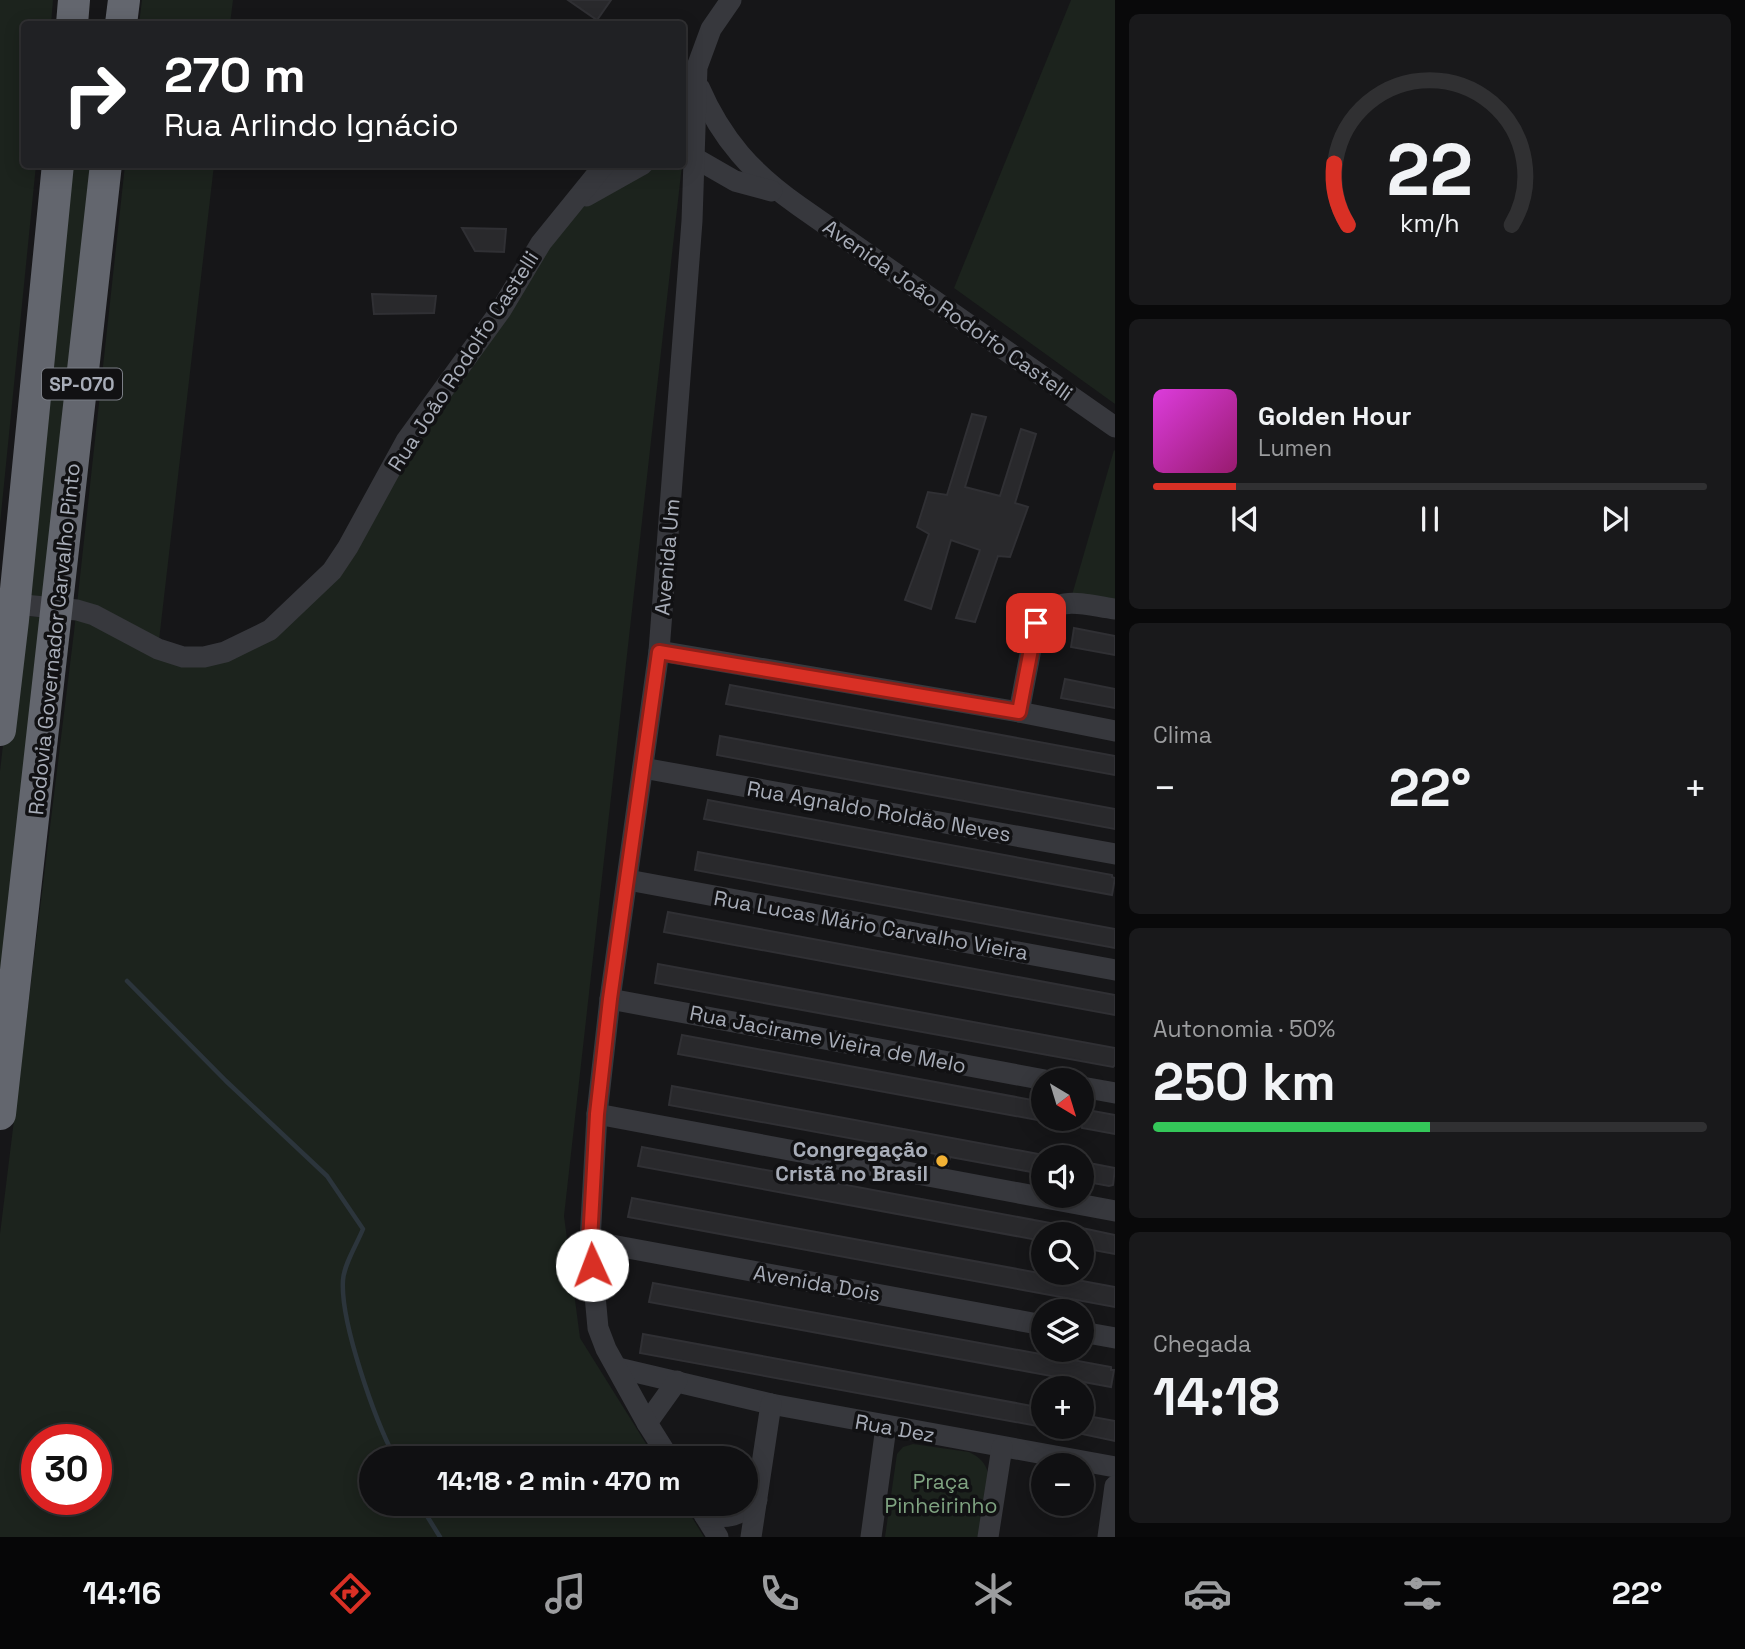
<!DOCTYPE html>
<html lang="pt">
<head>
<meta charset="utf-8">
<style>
  :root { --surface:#101012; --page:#19191b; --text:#f1f3f6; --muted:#9c9d9f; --line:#303032; --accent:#d93025 }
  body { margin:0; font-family:"Space Grotesk",sans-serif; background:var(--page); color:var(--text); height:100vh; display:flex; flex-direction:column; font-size:26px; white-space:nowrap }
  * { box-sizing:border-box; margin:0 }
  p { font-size:23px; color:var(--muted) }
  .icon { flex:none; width:38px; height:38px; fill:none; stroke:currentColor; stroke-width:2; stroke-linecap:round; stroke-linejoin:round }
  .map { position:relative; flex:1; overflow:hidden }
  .sheet { display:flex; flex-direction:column; gap:14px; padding:14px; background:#09090a; width:630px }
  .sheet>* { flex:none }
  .banner { position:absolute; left:21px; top:21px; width:665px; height:147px; border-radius:7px; box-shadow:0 4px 18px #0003,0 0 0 2px var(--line); background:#202124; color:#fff; overflow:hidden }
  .needle { width:46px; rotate:142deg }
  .fabs { position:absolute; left:1031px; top:1068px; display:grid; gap:14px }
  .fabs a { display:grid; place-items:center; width:63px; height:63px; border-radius:50%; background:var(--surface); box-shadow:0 4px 18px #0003,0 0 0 2px var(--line); font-size:35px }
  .speed { position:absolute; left:21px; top:1424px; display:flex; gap:14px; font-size:35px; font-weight:700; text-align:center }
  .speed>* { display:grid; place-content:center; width:91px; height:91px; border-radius:50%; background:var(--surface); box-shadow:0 4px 18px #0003,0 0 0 2px var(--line); line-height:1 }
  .speed .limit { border:10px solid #d22; background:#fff; color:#111 }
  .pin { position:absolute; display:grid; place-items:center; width:60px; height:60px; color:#fff; margin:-30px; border-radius:14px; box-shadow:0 4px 10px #0006 }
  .me { position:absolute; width:77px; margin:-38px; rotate:358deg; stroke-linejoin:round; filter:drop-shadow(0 0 5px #0008) }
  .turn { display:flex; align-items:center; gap:24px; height:147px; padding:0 28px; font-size:32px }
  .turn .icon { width:91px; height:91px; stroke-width:2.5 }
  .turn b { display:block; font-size:49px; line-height:60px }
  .big { font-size:52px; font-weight:800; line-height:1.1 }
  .sheet .card { flex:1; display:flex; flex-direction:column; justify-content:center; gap:10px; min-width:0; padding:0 24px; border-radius:10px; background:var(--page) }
  .sheet .dial { align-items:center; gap:0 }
  .dial svg { height:182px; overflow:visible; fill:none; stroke:var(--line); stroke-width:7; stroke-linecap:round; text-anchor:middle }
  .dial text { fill:var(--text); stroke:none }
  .song { display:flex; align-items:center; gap:21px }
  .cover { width:84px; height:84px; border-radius:10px; background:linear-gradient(135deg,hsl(300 70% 55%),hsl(320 70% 35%)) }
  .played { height:7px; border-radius:4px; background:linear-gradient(90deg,var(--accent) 15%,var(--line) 15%) }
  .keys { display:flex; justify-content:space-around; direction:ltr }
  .heat { display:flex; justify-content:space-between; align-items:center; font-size:38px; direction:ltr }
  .charge { height:10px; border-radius:5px; background:linear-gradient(90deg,#34c759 50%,var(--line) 0) }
  .trip { position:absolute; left:359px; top:1446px; width:399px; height:70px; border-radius:35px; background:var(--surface); box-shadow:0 4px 18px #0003,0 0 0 2px var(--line); font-weight:800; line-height:70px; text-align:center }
  .tabs { display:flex; height:112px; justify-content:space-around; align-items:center; background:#060607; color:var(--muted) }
  .tabs .icon { width:49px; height:49px }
  .tabs .selected { color:var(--accent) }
  .tabs b { font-size:32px; color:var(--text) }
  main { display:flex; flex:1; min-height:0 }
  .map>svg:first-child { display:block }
</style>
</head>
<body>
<main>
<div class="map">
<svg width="1115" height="1537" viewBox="0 0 1115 1537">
  <rect width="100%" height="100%" fill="#161618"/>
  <g fill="#1c231d" fill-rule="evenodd">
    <path d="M0 0H53L51 24H24V164L36 165 0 524Z"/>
    <path d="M142 0H233L230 24H139Z"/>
    <path d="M1071 0H1115V404L954 288Z"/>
    <path d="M66 165H92L43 599 21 596Z"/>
    <path d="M125 165H214L158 649 204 657 313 600 573 203 643 165H682L564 1216 580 1338 655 1458H371V1503H683L704 1537H0V1234L74 632ZM37 1440H96V1500H37Z"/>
    <path d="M1114 450 1115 451V604L1072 595Z"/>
    <path d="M18 616 40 617 0 1008V771Z"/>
    <path d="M913 1444 969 1452C979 1457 985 1462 988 1473L980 1537H885L897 1454 903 1447Z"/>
  </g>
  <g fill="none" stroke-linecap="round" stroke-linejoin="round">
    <g stroke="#2c353c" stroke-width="4.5">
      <path d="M127 981 226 1081 327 1176 363 1229C357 1244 344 1264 343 1280 340 1322 375 1420 395 1458"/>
      <path d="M419 1503 440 1537"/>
    </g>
  </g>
  <g fill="#29292c" stroke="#303034" stroke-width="2">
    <path d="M568 0H611L597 20Z"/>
    <path d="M462 228 506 229 504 252 475 251Z"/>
    <path d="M372 294 436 296 434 313 374 314Z"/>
    <path d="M972 414 986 417 965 487 1000 496 1021 429 1036 434 1015 503 1028 507 1010 557 998 556 975 622 956 618 980 550 951 540 931 609 905 600 929 534 917 527 928 492 947 495Z"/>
    <path d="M1074 628 1115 636V655L1071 647Z"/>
    <path d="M1065 679 1115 689V708L1061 698Z"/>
    <path d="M730 685 1115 756V775L726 704Z"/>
    <path d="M720 736 1115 809V829L717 755Z"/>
    <path d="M708 800 1112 875V877L1115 878 1112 895 704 819Z"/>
    <path d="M698 852 1115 929V948L695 870Z"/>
    <path d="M668 912 1115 995V1015L664 932Z"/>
    <path d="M658 964 1115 1048V1065L1113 1067 655 983Z"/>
    <path d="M682 1035 1043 1102V1121L678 1054Z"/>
    <path d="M672 1086 1044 1155 1041 1172 1037 1171V1173L950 1157 948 1166 934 1164 936 1154 669 1105Z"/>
    <path d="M1082 1109 1115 1115V1134L1082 1128Z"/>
    <path d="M642 1147 1077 1228V1234H1043V1241L638 1166Z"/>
    <path d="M1084 1162 1115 1168 1113 1185 1109 1186 1082 1181Z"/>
    <path d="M632 1198 1115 1287V1307L628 1217Z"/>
    <path d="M1082 1228 1115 1235V1254L1082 1248Z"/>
    <path d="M653 1283 1111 1367V1370H1114L1111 1387 649 1302Z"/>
    <path d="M643 1334 1043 1408V1427L640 1353Z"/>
    <path d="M1082 1415 1115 1421V1441L1082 1434Z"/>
  </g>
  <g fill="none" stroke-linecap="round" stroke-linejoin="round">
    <g stroke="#37383d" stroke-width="21">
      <path d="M699 87C722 140 752 173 799 206L1115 427"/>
      <path d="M685 158H695L735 181 772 191"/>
      <path d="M586 196 643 164"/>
      <path d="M2 603 77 610 94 615 158 649 183 657H204L225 652 270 630 332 571 348 547 406 441 501 310 541 243 605 164"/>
      <path d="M659 651 1019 712 1115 731"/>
      <path d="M1019 712 1036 623C1057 593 1084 605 1115 609"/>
      <path d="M643 768 1115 854"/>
      <path d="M628 880 1115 970"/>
      <path d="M610 999 1045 1080"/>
      <path d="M1082 1087 1115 1093"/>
      <path d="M597 1114 1115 1211"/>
      <path d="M590 1241 1043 1325"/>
      <path d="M1082 1332 1115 1338"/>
      <path d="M618 1368 771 1404 1115 1467"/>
      <path d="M647 1423 677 1381"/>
      <path d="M669 1458 647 1423 606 1349 598 1328 590 1241 597 1114 610 999 659 651 692 221 697 67 711 29 731 0"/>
      <path d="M697 1503 718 1537"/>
      <path d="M705 1516C730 1518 738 1517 757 1500"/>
      <path d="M751 1537 771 1404"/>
      <path d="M871 1537 886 1427"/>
      <path d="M988 1537 1002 1447"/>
      <path d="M1108 1537 1115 1486"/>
    </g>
    <g stroke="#63666e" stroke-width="32">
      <path d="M72 24 74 0"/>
      <path d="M121 24 124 0"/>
      <path d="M0 730 13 620 58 164"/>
      <path d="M0 1114 106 164"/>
    </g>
  </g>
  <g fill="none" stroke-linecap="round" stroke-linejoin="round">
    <g stroke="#8d1f18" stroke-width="18">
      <path id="route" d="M592 1265 590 1241 597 1114 610 999 659 652 1019 712 1036 623"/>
    </g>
    <use href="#route" stroke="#d93025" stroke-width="12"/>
  </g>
  <circle fill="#f2b134" stroke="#111113" stroke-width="2.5" cx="942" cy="1161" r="7"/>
  <g text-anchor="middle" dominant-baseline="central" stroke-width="7" stroke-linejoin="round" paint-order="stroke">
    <rect fill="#111113" stroke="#7b7e86" stroke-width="2" x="42" y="368.5" width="80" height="31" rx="5"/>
    <g font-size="19" font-weight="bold" fill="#a8adb8">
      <text x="82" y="384">SP-070</text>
    </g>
    <g font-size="21" fill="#a8adb8" stroke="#111113">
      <text transform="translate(948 310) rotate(35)">Avenida João Rodolfo Castelli</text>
      <text transform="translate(463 361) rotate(-57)">Rua João Rodolfo Castelli</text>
      <text transform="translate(667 557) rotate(-85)">Avenida Um</text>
      <text transform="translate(54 639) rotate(-84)">Rodovia Governador Carvalho Pinto</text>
      <text transform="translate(879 811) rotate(10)">Rua Agnaldo Roldão Neves</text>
      <text transform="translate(871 925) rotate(10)">Rua Lucas Mário Carvalho Vieira</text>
      <text transform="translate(828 1039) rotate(11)">Rua Jacirame Vieira de Melo</text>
      <text transform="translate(817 1283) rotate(10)">Avenida Dois</text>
      <text transform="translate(895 1428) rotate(10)">Rua Dez</text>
    </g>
    <g font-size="21" font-weight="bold" fill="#a8adb8" stroke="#111113" text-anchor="end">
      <text x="928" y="1149">Congregação<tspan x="928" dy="24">Cristã no Brasil</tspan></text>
    </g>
    <g font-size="21" fill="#7fa381" stroke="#111113">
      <text x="941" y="1481">Praça<tspan x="941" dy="24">Pinheirinho</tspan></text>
    </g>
  </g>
</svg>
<div class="fabs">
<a><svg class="needle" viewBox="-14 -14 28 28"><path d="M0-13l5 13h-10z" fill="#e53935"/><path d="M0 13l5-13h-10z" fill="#9c9d9f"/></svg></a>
<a><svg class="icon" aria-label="sound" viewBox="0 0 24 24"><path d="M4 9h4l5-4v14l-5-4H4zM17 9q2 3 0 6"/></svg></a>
<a><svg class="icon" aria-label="search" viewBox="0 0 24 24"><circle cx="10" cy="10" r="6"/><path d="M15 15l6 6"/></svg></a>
<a><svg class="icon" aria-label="layers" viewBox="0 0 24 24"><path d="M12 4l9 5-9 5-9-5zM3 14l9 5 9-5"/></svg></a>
<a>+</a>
<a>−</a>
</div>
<div class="speed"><div class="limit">30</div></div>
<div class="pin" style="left:1036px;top:623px;background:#d93025"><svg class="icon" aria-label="arrive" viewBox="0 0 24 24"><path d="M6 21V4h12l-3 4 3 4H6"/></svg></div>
<svg class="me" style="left:592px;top:1265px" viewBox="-20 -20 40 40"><circle r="19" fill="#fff"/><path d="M0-13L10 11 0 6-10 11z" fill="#d93025"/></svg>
<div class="trip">14:18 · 2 min · 470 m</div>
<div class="banner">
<div class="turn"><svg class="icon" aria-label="right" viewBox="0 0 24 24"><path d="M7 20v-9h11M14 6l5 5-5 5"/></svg><div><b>270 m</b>Rua Arlindo Ignácio</div></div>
</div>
</div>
<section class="sheet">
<div class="card dial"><svg viewBox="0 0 100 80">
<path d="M14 69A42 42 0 1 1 86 69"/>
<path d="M14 69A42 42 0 0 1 8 42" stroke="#d93025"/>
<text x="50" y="56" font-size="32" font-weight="700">22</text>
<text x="50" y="72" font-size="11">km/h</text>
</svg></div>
<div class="card">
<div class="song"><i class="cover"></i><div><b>Golden Hour</b><p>Lumen</p></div></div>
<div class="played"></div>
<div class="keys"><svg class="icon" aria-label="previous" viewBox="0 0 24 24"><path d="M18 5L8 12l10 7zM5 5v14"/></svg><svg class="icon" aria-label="pause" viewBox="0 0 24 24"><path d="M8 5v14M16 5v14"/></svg><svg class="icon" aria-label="next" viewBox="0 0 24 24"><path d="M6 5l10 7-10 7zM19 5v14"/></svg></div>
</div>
<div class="card"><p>Clima</p>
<div class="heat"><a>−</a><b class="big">22°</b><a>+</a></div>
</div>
<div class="card"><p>Autonomia · 50%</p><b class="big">250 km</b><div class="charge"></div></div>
<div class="card"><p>Chegada</p><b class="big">14:18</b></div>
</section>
</main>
<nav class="tabs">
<b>14:16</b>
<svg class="icon selected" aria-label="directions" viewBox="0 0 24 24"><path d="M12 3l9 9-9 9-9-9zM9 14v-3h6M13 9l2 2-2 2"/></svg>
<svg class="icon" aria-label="music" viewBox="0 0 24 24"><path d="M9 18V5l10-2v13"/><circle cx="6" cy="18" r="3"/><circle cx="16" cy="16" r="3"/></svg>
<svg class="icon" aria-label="phone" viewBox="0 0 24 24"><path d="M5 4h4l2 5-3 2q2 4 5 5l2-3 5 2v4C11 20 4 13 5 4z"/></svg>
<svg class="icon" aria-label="climate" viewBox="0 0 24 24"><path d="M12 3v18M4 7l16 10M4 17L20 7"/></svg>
<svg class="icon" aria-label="car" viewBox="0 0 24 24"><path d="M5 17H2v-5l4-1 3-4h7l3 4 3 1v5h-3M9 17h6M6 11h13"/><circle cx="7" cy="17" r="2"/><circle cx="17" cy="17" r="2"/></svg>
<svg class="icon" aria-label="filters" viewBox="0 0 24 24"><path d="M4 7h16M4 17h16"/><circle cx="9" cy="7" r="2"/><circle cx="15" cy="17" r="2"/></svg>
<b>22°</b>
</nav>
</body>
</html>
